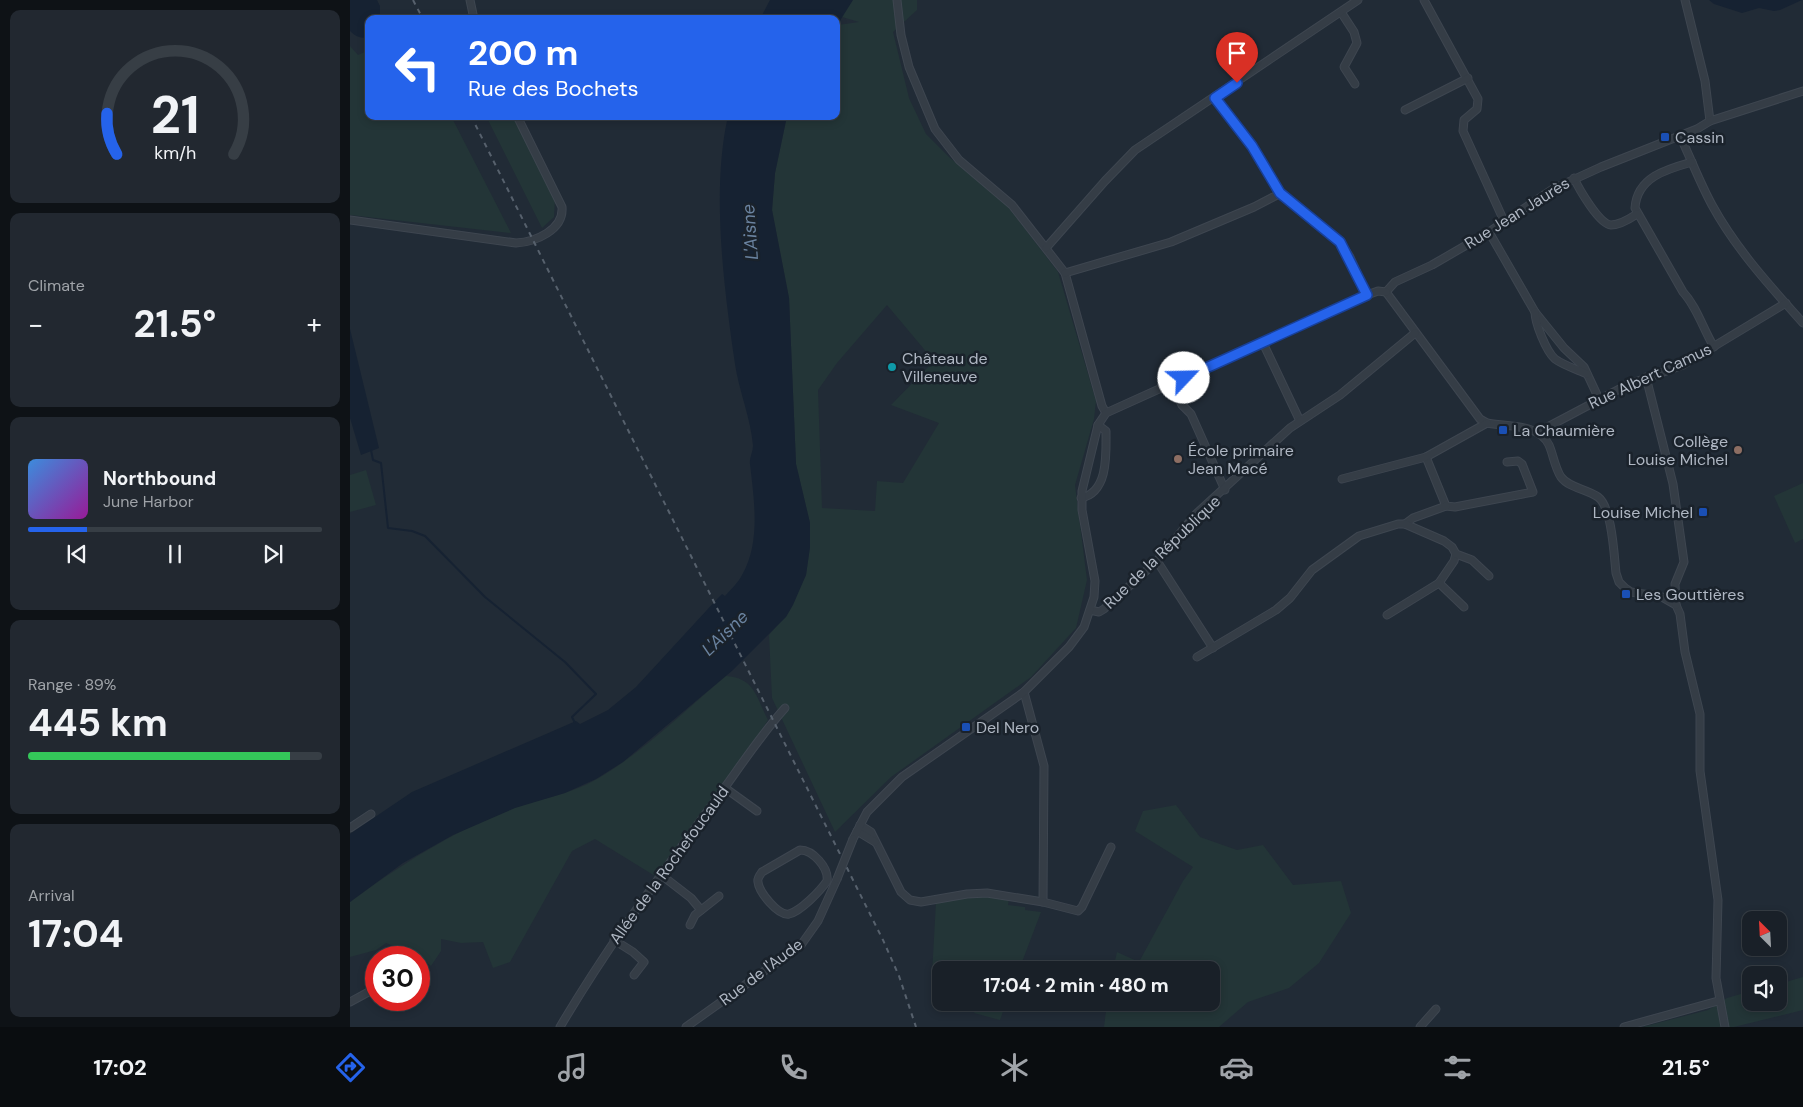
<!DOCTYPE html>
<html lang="en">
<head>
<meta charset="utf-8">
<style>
  :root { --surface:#192028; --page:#222830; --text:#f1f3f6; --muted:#9fa3a8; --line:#373e45; --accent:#2563eb }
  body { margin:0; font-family:"DM Sans",sans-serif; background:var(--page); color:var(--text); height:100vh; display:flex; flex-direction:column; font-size:19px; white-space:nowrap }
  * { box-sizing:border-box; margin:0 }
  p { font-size:16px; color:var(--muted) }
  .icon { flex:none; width:28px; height:28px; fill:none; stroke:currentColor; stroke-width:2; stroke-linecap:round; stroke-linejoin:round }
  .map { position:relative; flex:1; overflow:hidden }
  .panel { display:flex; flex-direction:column; gap:10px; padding:10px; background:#0e1216; width:350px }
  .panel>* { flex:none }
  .guide { position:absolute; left:15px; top:15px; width:475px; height:105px; border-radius:10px; box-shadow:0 2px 8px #0003,0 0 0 1px var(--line); background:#2563eb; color:#fff; overflow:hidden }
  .needle { width:32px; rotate:336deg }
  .buttons { position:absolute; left:1392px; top:911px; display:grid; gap:10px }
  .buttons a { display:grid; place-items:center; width:45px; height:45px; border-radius:10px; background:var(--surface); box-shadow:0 2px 8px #0003,0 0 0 1px var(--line); font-size:25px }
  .speed { position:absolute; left:15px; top:946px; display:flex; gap:10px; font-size:25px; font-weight:700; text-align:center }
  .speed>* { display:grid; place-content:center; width:65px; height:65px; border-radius:50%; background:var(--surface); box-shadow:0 2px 8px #0003,0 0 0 1px var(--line); line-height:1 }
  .speed .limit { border:8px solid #d22; background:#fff; color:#111 }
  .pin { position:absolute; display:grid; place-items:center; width:42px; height:42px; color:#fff; margin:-51px -21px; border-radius:50% 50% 50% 0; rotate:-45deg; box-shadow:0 0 5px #0007 }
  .pin .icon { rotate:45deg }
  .me { position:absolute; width:55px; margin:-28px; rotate:66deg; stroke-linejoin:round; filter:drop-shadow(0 0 4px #0008) }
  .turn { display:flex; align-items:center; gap:18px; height:105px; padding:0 20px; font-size:22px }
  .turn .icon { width:65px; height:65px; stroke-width:2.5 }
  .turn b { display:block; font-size:35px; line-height:42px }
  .big { font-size:38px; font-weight:700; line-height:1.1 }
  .panel .widget { flex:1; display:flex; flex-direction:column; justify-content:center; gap:8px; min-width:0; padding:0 18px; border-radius:10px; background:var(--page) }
  .panel .dial { align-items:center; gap:0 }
  .dial svg { height:130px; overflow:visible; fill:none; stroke:var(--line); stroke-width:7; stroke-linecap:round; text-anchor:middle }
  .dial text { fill:var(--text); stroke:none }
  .song { display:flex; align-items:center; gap:15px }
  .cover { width:60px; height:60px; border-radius:8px; background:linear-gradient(135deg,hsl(210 70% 55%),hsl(300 70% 35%)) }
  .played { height:5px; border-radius:2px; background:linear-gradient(90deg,var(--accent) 20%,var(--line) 20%) }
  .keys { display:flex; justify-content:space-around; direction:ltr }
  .heat { display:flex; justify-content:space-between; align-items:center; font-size:28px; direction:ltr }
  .charge { height:8px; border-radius:4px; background:linear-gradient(90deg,#34c759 89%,var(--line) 0) }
  .trip { position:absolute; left:582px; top:961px; width:288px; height:50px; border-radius:10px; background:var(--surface); box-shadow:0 2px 8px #0003,0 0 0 1px var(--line); font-weight:700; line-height:50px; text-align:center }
  .dock { display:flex; height:80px; justify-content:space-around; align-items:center; background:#0a0d10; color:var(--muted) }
  .dock .icon { width:35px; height:35px }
  .dock .on { color:var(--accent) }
  .dock b { font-size:22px; color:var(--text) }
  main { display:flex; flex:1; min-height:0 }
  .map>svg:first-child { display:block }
</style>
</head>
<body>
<main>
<section class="panel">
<div class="widget dial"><svg viewBox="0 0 100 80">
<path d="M14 69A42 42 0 1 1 86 69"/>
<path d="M14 69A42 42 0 0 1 8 44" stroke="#2563eb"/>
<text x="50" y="56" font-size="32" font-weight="700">21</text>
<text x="50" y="72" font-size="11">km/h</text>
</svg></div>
<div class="widget"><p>Climate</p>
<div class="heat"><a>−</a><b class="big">21.5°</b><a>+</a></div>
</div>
<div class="widget">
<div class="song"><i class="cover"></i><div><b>Northbound</b><p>June Harbor</p></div></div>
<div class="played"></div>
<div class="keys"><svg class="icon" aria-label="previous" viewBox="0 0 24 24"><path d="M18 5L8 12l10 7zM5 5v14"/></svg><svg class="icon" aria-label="pause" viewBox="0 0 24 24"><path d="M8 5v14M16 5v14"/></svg><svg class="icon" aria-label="next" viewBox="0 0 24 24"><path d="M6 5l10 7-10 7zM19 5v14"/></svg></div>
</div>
<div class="widget"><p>Range · 89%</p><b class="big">445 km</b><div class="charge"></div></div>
<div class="widget"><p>Arrival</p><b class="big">17:04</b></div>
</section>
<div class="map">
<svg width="1453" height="1027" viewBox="0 0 1453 1027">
  <rect width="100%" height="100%" fill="#212b36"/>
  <g fill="#233537" fill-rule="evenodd">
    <path d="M435 0H567V10L543 32 559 98 576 134 599 157 656 204 708 272 746 401 744 419 725 485 737 580 726 628 681 677 541 777 485 832 422 698 419 635 435 616 456 575 460 547V523L446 464 439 298 422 210 425 173 437 116H486V27L488 25 509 22ZM537 305 584 361 541 405 589 423 553 483 527 481 525 511 472 508 468 390 487 363Z"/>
    <path d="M0 46 8 55 19 50V116H101L161 233 0 215Z"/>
    <path d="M136 116H163L205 198 204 217 192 228Z"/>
    <path d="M16 470 26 505 0 512V475Z"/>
    <path d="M1453 483V539L1445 543 1424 496Z"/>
    <path d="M376 676C405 678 406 697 418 720L400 748 305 876 245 839 222 851 160 962 143 968 133 942 111 943 91 939V951L81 966 67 955 36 943 26 950 0 957V902C52 864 103 831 164 808 192 798 221 794 247 779 295 751 335 710 376 676Z"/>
    <path d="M826 805 850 837 887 850 913 845 943 885 991 881 1001 913 969 963 939 988 898 1002 869 1027H754L757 1003 861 1002V970H763L767 952 789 962 833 881 843 867 785 831 793 811Z"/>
    <path d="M633 894 659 899 658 905 675 907V910L691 912 669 970H591V982L585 983 582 974 586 902Z"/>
    <path d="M1453 977V1010L1384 1027H1292L1358 1010 1377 998 1401 991V1002H1429V984Z"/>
    <path d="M628 1003V1002L656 1003 650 1020 624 1013Z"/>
  </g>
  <g fill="#162232">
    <path d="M0 0H27L30 6V19H19V36C12 40 5 36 0 31Z"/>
    <path d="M420 0H503L486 27V19H410Z"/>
    <path d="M1359 0H1452L1430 10 1424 11 1409 8 1392 13 1364 4Z"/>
    <path d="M378 116H437L425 173 422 210 439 298 446 464 460 523V547L456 575 443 605 436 617 383 670 273 762 246 779 215 793 165 808 103 835 53 863 0 902V834L62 792 226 721 230 724 258 710 286 687 368 598 372 594 375 596C381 589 388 583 392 575 411 543 404 499 400 464 399 458 403 452 403 446 401 419 389 391 385 364 374 288 361 191 378 116Z"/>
    <path d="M0 329 29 448 11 455 0 418Z"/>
  </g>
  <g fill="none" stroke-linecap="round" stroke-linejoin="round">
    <path stroke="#162232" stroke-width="2" d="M21 450 23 460 31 463 38 528 62 531 75 536 135 597 215 662 246 694 222 717 225 723"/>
    <g stroke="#3e4650" stroke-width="9">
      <g id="minor">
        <path d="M120 0 124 19"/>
        <path d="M547 0 551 35 559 67 585 129 609 160 662 205 715 273 752 406 756 413"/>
        <path d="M1074 0 1128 99 1127 109 1114 120 1113 131 1154 221"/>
        <path d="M1335 0 1355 81 1360 121"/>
        <path d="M991 12 1004 32 1007 43 994 67 1005 84"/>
        <path d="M865 98 902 146 931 193 990 242 1000 257 1017 295"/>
        <path d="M1055 110 1118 78"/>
        <path d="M1330 136C1341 159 1350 183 1362 205 1386 249 1420 286 1453 323"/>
        <path d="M1342 162C1317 169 1287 177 1285 208L1333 292C1347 307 1353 329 1364 347"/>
        <path d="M1224 178C1229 189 1249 224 1261 225 1269 225 1281 218 1287 214"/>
        <path d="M0 220 166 243C185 242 214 230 212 207L167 116"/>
        <path d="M1139 232 1185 312 1214 348 1234 367 1249 399"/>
        <path d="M696 248 755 181 785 150 1008 0"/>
        <path d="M715 273 821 242 904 207 931 193"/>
        <path d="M1036 292 1130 419 1137 423C1156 427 1189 423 1199 445 1203 454 1205 468 1211 477 1219 488 1237 489 1248 497 1262 507 1264 555 1266 573L1269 582 1275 588 1281 592 1312 597 1326 605 1330 614 1335 652 1350 714V771L1368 900 1366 978 1375 1027"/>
        <path d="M1036 292 1045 282 1082 265 1139 232 1203 189 1251 167 1347 129 1360 121 1453 91"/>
        <path d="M1185 312C1185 323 1196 351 1205 359 1213 365 1228 370 1237 374"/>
        <path d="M913 343 950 421"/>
        <path d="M1296 377 1323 484 1334 562 1325 584 1326 605"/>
        <path d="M822 384 832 405 841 414 875 490"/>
        <path d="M1188 432 1277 385 1333 365 1436 303"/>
        <path d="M1076 457 1096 506 1105 507 1183 492 1172 464 1168 461 1157 462"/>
        <path d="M992 479 1076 457 1137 423"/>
        <path d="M731 498C759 492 756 453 756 431L748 425"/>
        <path d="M1055 524 1063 518 1096 506"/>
        <path d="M807 561 863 648"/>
        <path d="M1089 583 1104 561 1106 554"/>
        <path d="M740 610 749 612 754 609 807 561 847 513 940 428 990 395 1065 333"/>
        <path d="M1037 615 1089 583 1114 607"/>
        <path d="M847 657 926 610 940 598 962 570 1009 536 1048 524H1055L1094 541 1102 547 1106 554 1122 560 1139 576"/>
        <path d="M674 692 694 766 693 902"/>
        <path d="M375 788 407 811"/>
        <path d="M510 825 521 832 551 892 560 900 571 902 617 894 637 893 693 902 728 911 732 907 761 847"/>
        <path d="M0 828 21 814"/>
        <path d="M507 831 525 842"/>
        <path d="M503 839 517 812 552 777 674 692 719 647 734 627 744 597 745 581 732 510V491L748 425 756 413 1017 295 1028 291 1036 292"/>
        <path d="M450 850C463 850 479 868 477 881 470 891 451 911 439 914 428 916 409 892 408 882 407 878 410 875 412 872Z"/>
        <path d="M310 874 341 898 351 910"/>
        <path d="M340 925 345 915 369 896"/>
        <path d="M264 940 283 952 294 962 284 975"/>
        <path d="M0 1002 24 989"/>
        <path d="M210 1027C257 947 308 879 362 805 386 773 408 738 435 708"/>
        <path d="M336 1027 451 945 468 921 487 879"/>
        <path d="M1070 1027 1086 1009"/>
        <path d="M1274 1027 1368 1001"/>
      </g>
    </g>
    <use href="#minor" stroke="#353d46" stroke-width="7"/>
    <g stroke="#57616d" stroke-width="2" stroke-dasharray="5 5" stroke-linecap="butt">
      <path d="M63 0 73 19"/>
      <path d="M121 116 533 940 549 976 566 1027"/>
    </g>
    <g stroke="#3e4650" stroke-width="9" stroke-linecap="butt">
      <path id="minor-bridge" d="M487 879 503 839"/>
    </g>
    <use href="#minor-bridge" stroke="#353d46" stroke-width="7"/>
  </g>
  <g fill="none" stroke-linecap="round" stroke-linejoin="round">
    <g stroke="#184099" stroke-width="12">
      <path id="route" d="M834 378 1017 295 990 242 930 193 902 146 865 98 887 83"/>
    </g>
    <use href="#route" stroke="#2563eb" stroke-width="9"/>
  </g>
  <g fill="#1a4fb4" stroke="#1a222b" stroke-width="2">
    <rect x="1310" y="132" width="10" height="10" rx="2.5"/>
    <rect x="1148" y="425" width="10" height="10" rx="2.5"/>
    <rect x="1348" y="507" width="10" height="10" rx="2.5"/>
    <rect x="1271" y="589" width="10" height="10" rx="2.5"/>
    <rect x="611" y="722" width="10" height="10" rx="2.5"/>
  </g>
  <circle fill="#0f9aa8" stroke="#1a222b" stroke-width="2" cx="542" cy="367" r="5"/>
  <g fill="#8d6e63" stroke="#1a222b" stroke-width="2">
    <circle cx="1388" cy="450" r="5"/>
    <circle cx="828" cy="459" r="5"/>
  </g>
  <g text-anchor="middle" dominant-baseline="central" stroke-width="5" stroke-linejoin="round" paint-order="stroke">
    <g font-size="16" fill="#afb7c3" stroke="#1a222b" text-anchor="start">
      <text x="1325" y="137">Cassin</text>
      <text x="552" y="358">Château de<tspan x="552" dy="18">Villeneuve</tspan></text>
      <text x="1163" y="430">La Chaumière</text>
      <text x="1378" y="441" text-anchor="end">Collège<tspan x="1378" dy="18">Louise Michel</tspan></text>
      <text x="838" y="450">École primaire<tspan x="838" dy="18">Jean Macé</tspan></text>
      <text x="1343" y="512" text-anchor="end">Louise Michel</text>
      <text x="1286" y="594">Les Gouttières</text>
      <text x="626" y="727">Del Nero</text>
    </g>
    <g font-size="16" fill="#afb7c3" stroke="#1a222b">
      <text transform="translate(1167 213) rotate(-32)">Rue Jean Jaurès</text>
      <text transform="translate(1300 376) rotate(-25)">Rue Albert Camus</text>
      <text transform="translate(812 552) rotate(-44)">Rue de la République</text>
      <text transform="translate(319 865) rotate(-54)">Allée de la Rochefoucauld</text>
      <text transform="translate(411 972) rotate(-37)">Rue de l'Aude</text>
    </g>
    <g font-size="18" font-style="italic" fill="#6a83a0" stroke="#1a222b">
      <text transform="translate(400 232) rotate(-94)">L'Aisne</text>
      <text transform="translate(375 633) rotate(-44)">L'Aisne</text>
    </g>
  </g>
</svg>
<div class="buttons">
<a><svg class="needle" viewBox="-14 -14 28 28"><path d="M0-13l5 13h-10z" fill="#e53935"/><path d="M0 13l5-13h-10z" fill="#9fa3a8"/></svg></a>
<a><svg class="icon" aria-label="sound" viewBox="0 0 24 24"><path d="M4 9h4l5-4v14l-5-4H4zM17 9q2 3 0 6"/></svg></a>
</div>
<div class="speed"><div class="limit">30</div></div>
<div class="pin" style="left:887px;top:83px;background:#d93025"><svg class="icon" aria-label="arrive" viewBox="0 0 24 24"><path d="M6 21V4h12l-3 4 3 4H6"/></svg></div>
<svg class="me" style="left:834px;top:378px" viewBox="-20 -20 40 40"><circle r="19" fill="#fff"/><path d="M0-13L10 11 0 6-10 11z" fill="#2563eb"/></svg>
<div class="trip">17:04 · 2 min · 480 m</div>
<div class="guide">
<div class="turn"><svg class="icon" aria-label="left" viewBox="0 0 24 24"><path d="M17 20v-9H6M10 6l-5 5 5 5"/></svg><div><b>200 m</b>Rue des Bochets</div></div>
</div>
</div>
</main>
<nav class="dock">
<b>17:02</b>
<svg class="icon on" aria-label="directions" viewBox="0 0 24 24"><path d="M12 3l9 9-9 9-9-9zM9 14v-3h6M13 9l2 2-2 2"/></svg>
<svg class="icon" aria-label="music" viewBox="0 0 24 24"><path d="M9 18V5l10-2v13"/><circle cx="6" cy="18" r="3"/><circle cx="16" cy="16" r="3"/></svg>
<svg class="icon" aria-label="phone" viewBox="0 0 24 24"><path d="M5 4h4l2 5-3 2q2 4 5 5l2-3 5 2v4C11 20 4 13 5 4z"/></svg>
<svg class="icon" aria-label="climate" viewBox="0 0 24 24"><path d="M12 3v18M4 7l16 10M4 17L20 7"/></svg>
<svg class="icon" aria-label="car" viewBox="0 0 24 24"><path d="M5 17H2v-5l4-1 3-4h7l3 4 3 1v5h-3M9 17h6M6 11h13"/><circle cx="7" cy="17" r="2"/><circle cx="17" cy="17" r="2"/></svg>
<svg class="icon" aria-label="filters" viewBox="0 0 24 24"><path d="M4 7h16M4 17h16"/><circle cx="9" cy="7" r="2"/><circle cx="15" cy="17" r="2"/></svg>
<b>21.5°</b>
</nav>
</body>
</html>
